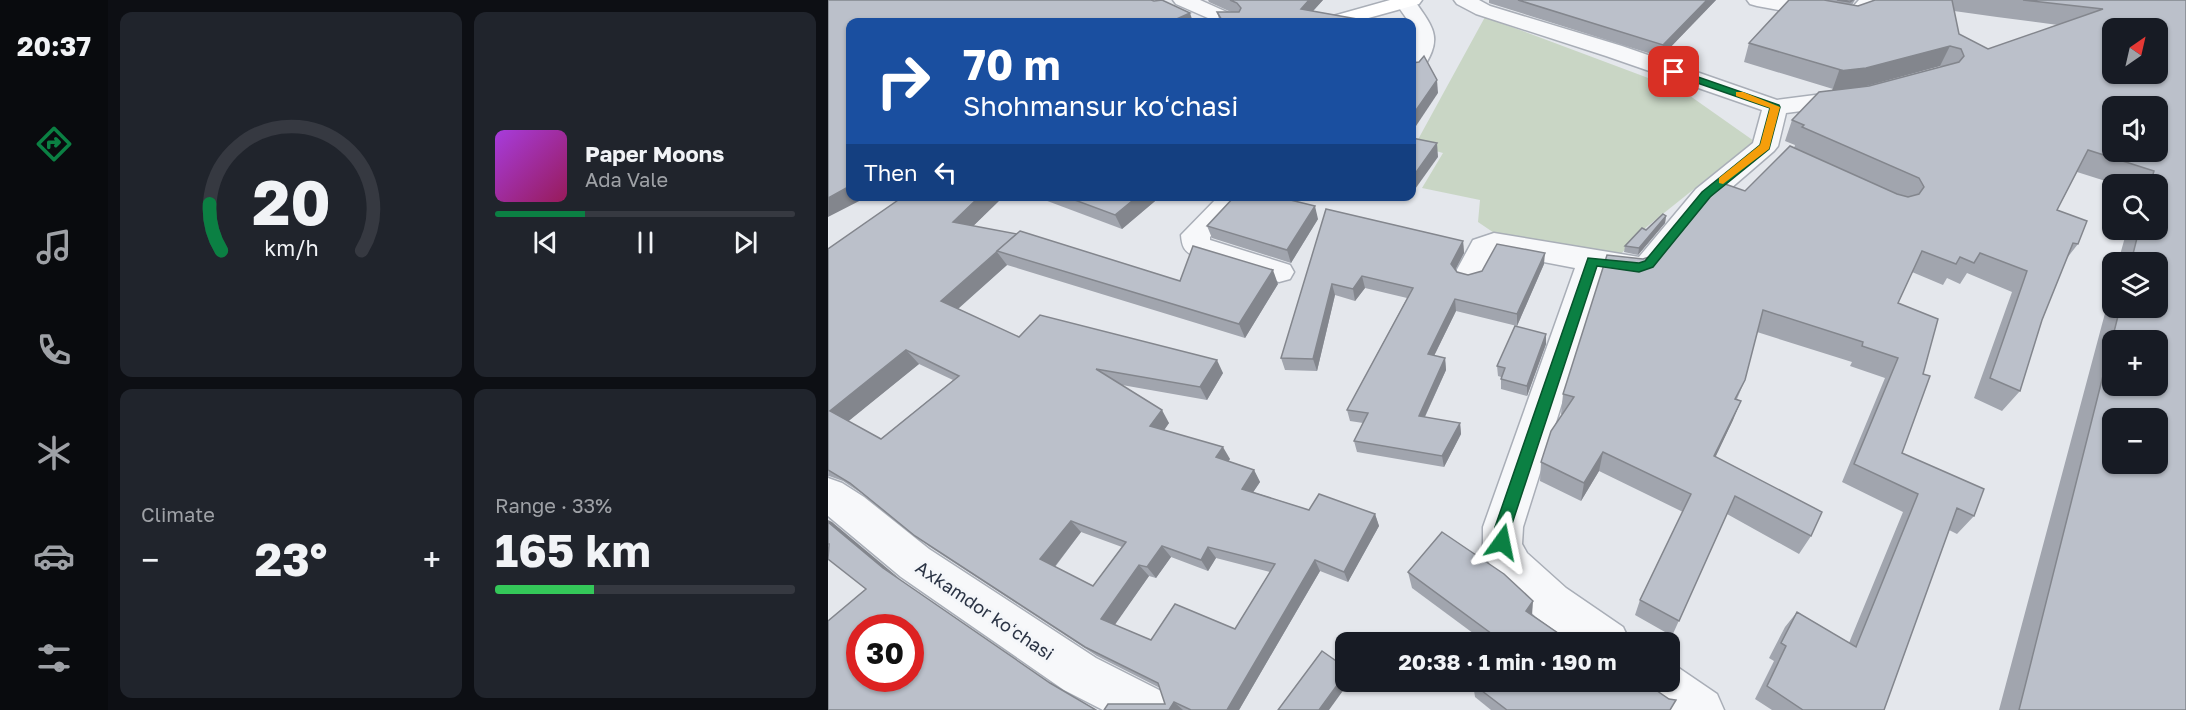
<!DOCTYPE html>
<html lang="en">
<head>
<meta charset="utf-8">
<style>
  :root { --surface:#171b24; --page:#20242c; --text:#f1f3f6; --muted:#9ea1a6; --line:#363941; --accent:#0b8043 }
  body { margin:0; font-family:"Golos Text",sans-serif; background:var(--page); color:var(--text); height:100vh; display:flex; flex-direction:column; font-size:22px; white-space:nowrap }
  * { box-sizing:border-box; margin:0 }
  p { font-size:20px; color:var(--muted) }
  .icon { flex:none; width:33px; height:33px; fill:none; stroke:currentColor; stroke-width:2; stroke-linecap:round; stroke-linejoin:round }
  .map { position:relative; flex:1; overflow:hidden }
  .details { display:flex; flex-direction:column; gap:12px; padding:12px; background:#0d0f14; width:720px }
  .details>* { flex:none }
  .hud { position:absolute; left:18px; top:18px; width:570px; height:183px; border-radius:12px; box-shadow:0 2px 4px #0004; background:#1a4fa0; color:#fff; overflow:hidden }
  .needle { width:39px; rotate:34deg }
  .buttons { position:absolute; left:1274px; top:18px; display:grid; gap:12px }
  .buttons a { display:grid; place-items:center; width:66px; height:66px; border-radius:12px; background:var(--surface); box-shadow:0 2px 4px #0004; font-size:30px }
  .speed { position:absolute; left:18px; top:614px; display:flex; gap:12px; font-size:30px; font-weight:700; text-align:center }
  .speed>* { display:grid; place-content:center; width:78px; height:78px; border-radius:50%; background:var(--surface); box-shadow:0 2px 4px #0004; line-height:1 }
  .speed .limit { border:9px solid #d22; background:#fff; color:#111 }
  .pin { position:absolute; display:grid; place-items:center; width:51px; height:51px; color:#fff; margin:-26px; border-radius:12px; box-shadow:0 3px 9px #0006 }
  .me { position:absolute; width:66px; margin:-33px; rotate:12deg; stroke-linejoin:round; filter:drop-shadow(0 0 4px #0008) }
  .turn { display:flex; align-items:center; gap:21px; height:126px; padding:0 18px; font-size:27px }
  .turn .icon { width:78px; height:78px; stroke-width:2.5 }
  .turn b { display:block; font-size:42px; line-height:51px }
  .then { display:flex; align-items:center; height:57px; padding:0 18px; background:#0003; gap:12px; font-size:22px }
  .big { font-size:45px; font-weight:700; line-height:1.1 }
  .details .widget { flex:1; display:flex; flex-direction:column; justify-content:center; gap:9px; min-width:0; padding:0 21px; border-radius:12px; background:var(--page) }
  .details .dial { align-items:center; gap:0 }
  .dial svg { height:156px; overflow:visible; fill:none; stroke:var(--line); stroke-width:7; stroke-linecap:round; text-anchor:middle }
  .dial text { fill:var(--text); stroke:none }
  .song { display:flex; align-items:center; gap:18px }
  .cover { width:72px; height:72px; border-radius:9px; background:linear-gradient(135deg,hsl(280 70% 55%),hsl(330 70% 35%)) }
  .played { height:6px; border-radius:3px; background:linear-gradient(90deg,var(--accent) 30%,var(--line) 30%) }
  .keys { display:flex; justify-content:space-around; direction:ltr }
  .heat { display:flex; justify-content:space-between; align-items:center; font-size:33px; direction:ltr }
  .charge { height:9px; border-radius:4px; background:linear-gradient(90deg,#34c759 33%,var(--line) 0) }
  .details .tiles { flex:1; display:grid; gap:12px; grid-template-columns:repeat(2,1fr) }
  .trip { position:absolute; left:507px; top:632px; width:345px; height:60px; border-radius:12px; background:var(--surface); box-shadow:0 2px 4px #0004; font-weight:700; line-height:60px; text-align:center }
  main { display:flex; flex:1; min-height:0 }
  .menu { display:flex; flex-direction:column; width:108px; justify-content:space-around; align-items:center; background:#090b0e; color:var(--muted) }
  .menu .icon { width:42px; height:42px }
  .menu .current { color:var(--accent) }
  .menu b { font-size:27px; color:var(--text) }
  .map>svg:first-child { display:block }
</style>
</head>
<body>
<main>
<nav class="menu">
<b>20:37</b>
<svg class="icon current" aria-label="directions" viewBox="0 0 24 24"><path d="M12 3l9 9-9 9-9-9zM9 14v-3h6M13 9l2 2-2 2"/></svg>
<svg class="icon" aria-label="music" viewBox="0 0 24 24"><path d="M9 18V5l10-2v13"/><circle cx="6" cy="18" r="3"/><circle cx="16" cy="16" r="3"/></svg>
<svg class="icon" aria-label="phone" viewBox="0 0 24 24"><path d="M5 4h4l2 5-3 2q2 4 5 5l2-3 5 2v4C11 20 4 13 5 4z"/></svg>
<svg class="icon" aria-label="climate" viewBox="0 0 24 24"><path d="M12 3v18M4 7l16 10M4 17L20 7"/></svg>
<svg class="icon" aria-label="car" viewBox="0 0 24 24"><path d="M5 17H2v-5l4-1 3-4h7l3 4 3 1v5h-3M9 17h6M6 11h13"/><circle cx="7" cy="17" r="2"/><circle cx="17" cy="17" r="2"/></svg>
<svg class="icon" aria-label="filters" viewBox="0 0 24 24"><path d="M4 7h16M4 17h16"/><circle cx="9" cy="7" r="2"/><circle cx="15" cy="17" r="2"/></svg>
</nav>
<section class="details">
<div class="tiles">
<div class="widget dial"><svg viewBox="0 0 100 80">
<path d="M14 69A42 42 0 1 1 86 69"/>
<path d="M14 69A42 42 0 0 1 8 45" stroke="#0b8043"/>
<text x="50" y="56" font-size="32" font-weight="700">20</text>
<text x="50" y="72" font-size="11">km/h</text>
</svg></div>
<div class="widget">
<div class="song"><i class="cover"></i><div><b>Paper Moons</b><p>Ada Vale</p></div></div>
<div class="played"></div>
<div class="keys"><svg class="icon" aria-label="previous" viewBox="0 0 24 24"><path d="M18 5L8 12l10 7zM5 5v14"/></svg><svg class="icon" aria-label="pause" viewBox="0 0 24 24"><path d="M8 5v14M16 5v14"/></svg><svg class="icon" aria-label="next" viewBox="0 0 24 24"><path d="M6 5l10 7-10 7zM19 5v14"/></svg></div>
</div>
<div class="widget"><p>Climate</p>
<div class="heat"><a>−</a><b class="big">23°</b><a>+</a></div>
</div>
<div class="widget"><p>Range · 33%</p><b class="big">165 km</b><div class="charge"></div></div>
</div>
</section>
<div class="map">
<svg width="1358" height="710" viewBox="0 0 1358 710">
  <rect width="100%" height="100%" fill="#e4e7ec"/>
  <path fill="#c9d6c5" d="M657 17 855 91 926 141 816 229 791 256 675 239 650 222 652 200 594 188 615 153 587 145Z"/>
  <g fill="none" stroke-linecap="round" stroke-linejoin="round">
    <g stroke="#a9aeb7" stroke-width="3">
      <g id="street">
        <path d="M345 0H372L412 18 415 22H389L348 4Z"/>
        <path d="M568 0H586C608 31 615 39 592 73L584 75V51L586 41 584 22H581L567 2Z"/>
        <path d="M626 0H651L662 6 794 46 949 100 1026 90 1034 92 1038 97 1034 102 1026 104 958 113 950 146 946 151 888 201 831 271 811 278 775 273 695 527 694 544 699 553 738 588 795 627 802 642H743L708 617 680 592 663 568 655 548V527L747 268 668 253 652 282 641 285 630 282 626 275 645 240 666 233 811 257 868 189 925 143 934 110 778 56 648 14 629 4Z"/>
        <path d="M919 0H962L1021 11 1031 0H1051L1038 18 1022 23 929 6 922 4Z"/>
        <path d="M391 196H420L382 237V240L462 265 466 272 462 279 451 282 367 257C356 251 354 247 353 235Z"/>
        <path d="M0 478 14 483 36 497 101 549 268 658 339 694 346 710H275L236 690 73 577 0 516Z"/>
        <path d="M842 662 889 694 896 710H835L817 697 810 681H842Z"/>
      </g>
    </g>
    <g stroke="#a9aeb7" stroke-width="3">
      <path id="secondary" d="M562 0H594L591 4 526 22H495L498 18Z"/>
    </g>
    <use href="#street" fill="#f7f8fa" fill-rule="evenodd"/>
    <use href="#secondary" fill="#fff" fill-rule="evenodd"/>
  </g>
  <g fill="#a1a5ae" fill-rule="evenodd">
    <path d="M380 0H495L485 11 546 22H392L389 12H403L381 2Z"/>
    <path d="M661 0H888L833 57 661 3Z"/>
    <path d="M961 0H1027L1024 5 1030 6 1047 0H1358V710H1171L1284 287V308H1329V262H1290L1299 230H1329V184H1287L1249 172 1229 210 1250 244 1239 258 1214 320 1192 391 1174 411 1146 398 1184 292 1139 273 1132 284 1119 278 1115 285 1084 272 1070 303 1074 453 1146 516 1129 534 1121 530 1056 710H944L927 699 946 661 941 658 957 627 969 612 1021 643 1075 512 1014 482 1057 378 1022 366 1024 362 929 332 917 380 909 399 905 420 887 457 983 536 971 554 899 514 844 636 807 615 812 600 855 512 771 471 753 501 712 481 713 462 734 414H733L735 394 815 259 836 252 917 191 966 148 967 145 957 141 964 120 1004 90 1005 89 916 62 921 43ZM1126 11 1169 17 1230 25 1160 49 1131 34ZM1112 66H1115L1035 87Z"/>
    <path d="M76 196H176L145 226 352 281 450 284 417 338 179 265 130 309 191 337 395 373 379 400 294 385 341 423 336 430 402 459 400 461 426 470 432 482 425 492 481 510 547 514 551 526 520 582 492 571 411 710H276L337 704 332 688 269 656 102 547 33 493 15 481 1 476 0 477V249ZM91 364 125 380 53 439 20 421ZM253 532 294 547 265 586 227 567ZM343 557 380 571 388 558 442 572 407 629 323 640 286 625 321 576 328 578Z"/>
    <path d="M206 196H333L294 229Z"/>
    <path d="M498 209 635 241 636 253 627 270 629 272 640 275 716 264 689 326 628 311 606 356 617 358 618 370 597 417 632 423 633 434 616 467 529 452 526 441 535 423 522 421 519 410 579 298 537 288 527 301 507 295 489 371 457 370 453 358Z"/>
    <path d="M838 216 837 223 810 255 796 252 797 246Z"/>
    <path d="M490 219 463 263 384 238 379 226Z"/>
    <path d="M718 334V344L699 396 673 389V377L670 376 669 366Z"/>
    <path d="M580 572 704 615 743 642H657L584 588Z"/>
    <path d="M645 684 842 710H663L647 697Z"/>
  </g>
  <g fill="#83868d">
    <path d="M481 0H495L475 22 473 9Z"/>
    <path d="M879 0H888L833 57 835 45Z"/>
    <path d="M362 13 365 22H342Z"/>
    <path d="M1122 46 1112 66 1031 88 1004 91 1011 71Z"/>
    <path d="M609 80 610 93 584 132V116Z"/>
    <path d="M609 143 610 157 585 192 584 178Z"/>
    <path d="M22 186V196H41L0 217V198Z"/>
    <path d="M152 196H176L135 236 125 222Z"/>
    <path d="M310 196H333L294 229 287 215Z"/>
    <path d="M487 206 490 219 463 263 459 250Z"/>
    <path d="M838 216 837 223 810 255 811 248Z"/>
    <path d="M635 241 636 253 624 276 623 264Z"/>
    <path d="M169 252 179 265 124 314 113 301Z"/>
    <path d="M717 253 716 264 689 326V314Z"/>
    <path d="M445 270 450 284 417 338 411 324Z"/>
    <path d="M534 276 537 288 527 301 525 289Z"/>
    <path d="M504 284 507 295 489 371 485 359Z"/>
    <path d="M627 299 628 311 601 366 600 354Z"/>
    <path d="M718 334V344L699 396V386Z"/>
    <path d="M78 350 91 364 17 424 2 411Z"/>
    <path d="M617 358 618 370 592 427 591 416Z"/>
    <path d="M389 360 395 373 379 400 372 387Z"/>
    <path d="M913 401 905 420 879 475 886 456Z"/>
    <path d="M334 410 341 423 330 439 322 426Z"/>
    <path d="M632 423 633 434 616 467 614 456Z"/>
    <path d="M395 447 402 459 395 469 388 457Z"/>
    <path d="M775 452 771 471 753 501 756 483Z"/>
    <path d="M426 470 432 482 420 500 414 489Z"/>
    <path d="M547 514 551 526 520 582 516 572Z"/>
    <path d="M0 520 4 522 72 579 55 568 0 522Z"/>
    <path d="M243 521 253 532 224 570 212 559Z"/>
    <path d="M334 546 343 557 328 578 319 567Z"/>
    <path d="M380 547 388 558 380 571 373 560Z"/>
    <path d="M487 560 492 571 411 710H399Z"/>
    <path d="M311 565 321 576 284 629 273 619Z"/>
    <path d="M705 601 704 616 698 611Z"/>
    <path d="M518 673V681H522L501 710H491Z"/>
    <path d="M346 702 355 710H341Z"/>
  </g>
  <g fill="#bbc0ca" stroke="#83868d" stroke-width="1.5" fill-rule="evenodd">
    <path d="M0 0H323L326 1 334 0 362 13 342 22H22V186L0 198Z"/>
    <path d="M402 0H481L473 9 546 22H395L389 12H411L413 8 409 3Z"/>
    <path d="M690 0H879L835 45Z"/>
    <path d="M961 0H996L1030 6 1047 0H1124L1131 34 1160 49 1275 9 1195 0H1358V710H1191L1292 308H1329V262H1303L1311 230H1329V184H1322L1326 171 1260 150 1229 210 1259 221 1250 244 1245 243 1214 320 1192 391 1162 378 1199 271 1152 253 1146 263 1132 257 1128 264 1094 251 1070 303 1110 319 1095 374 1102 376 1074 453 1156 489 1146 516 1129 508 1056 710H975L939 686 958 646 953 643 969 612 1028 647 1090 494 1026 464 1070 358 1034 346 1035 342 935 310 917 380 907 399 913 401 886 456 994 512 983 536 907 496 851 621 812 600 863 494 775 452 756 483 713 462 723 431 746 397 735 394 779 255 815 259 836 252 894 183 917 191 962 146 1069 194 1080 197 1091 194 1096 187 1091 178 974 127 976 125 964 120 991 92 1041 86 1131 62 1136 56 1133 49 1122 46 1038 68 1011 71 1013 70 921 43ZM1284 28H1329V74H1284ZM1284 106H1329V152H1284ZM1284 340H1329V386H1284ZM1284 418H1329V464H1284Z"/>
    <path d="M1009 0H1025L1022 2Z"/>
    <path d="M596 56 609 80 584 116V63L591 62Z"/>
    <path d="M584 138 609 143 584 178Z"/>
    <path d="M76 196H152L125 222 189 234 113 301 191 337 212 315 389 360 372 387 268 369 334 410 322 426 395 447 388 457 426 470 414 489 481 510 491 494 547 514 516 572 487 560 399 710H363L346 702 341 710H276L280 704H337L330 683 257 647 87 536 22 483 0 470V249ZM78 350 131 376 53 439 2 411ZM243 521 298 542 265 586 212 559ZM334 546 373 560 380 547 447 564 407 629 347 604 323 640 273 619 311 565 319 567Z"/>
    <path d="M236 196H310L287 215Z"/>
    <path d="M407 196H446L487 206 459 250 379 226Z"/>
    <path d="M498 209 635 241 623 264 629 272 640 275 654 271 669 244 717 253 689 314 627 299 600 354 617 358 591 416 632 423 614 456 526 441 540 413 519 410 585 288 534 276 525 289 504 284 485 359 453 358Z"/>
    <path d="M835 214 838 216 811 248 797 246 814 228 818 230Z"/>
    <path d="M192 231 352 281 365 246 445 270 411 324 169 251Z"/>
    <path d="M687 326 718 334 699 386 673 379 677 368 669 366Z"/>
    <path d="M0 522 55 568 222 683 268 710H0V621L38 589 0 559 1 544H0ZM32 627H82V678H32Z"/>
    <path d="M614 532 676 574 705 601 698 611 743 642H675L580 572Z"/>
    <path d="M494 651 518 668V673L491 710H450Z"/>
    <path d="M648 681H800L807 686 809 681H818L822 686 841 699 848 700 842 710H679L645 684Z"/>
  </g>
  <path fill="#0b8043" stroke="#07532c" stroke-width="1.5" d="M843 70H850L951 105 952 107 941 149 882 197 825 267 811 272 769 266 683 527 679 547 674 550 668 547 665 542 667 527 760 258 811 263 817 261 874 192 932 145 942 108 843 74Z"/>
  <path fill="#f59e0b" d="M908 92H915L952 107 941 149 895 184 891 183V178L932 145 942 108 908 96Z"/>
  <g text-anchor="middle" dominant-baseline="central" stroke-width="6" stroke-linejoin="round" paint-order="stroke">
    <g font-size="18" fill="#2b3445" stroke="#f4f6f9">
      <text transform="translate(157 610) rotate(34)">Axkamdor koʻchasi</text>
    </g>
  </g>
</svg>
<div class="buttons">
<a><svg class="needle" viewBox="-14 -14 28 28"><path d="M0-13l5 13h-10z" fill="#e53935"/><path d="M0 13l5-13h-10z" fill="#9ea1a6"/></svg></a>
<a><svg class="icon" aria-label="sound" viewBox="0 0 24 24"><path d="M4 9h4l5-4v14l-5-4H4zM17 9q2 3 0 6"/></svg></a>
<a><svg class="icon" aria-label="search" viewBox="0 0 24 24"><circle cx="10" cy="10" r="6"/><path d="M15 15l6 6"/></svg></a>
<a><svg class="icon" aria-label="layers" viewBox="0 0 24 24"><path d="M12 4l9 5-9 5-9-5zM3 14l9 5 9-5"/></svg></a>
<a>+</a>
<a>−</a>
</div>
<div class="speed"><div class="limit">30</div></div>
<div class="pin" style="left:846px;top:72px;background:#d93025"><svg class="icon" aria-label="arrive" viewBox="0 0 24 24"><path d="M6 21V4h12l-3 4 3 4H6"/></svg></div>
<svg class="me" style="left:674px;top:542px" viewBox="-20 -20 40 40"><path d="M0-17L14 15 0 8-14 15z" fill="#0b8043" stroke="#fff" stroke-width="4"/></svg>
<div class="trip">20:38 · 1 min · 190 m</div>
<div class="hud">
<div class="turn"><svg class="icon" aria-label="right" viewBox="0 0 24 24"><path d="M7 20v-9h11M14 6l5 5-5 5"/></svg><div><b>70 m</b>Shohmansur koʻchasi</div></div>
<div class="then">Then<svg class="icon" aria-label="left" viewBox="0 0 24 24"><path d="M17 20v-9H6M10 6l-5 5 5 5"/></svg></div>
</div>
</div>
</main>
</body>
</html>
